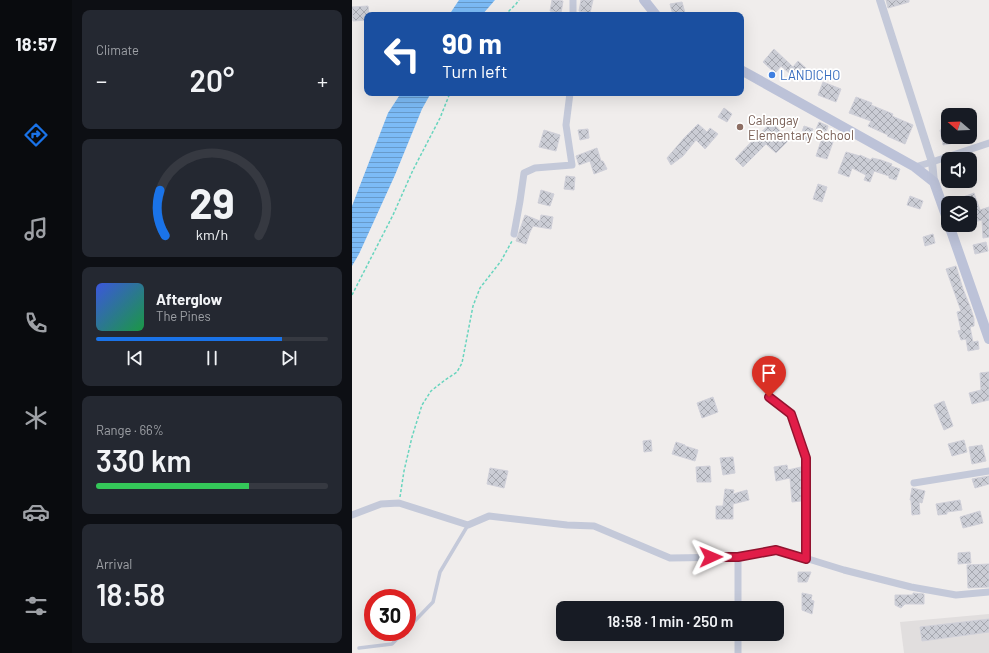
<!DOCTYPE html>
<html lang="en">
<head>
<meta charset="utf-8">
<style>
  :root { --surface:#171b24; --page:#242831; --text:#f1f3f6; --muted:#9ea1a6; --line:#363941; --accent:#1a73e8 }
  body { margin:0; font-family:Barlow,sans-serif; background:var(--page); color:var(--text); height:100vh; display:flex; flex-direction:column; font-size:15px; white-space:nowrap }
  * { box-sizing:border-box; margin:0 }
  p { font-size:13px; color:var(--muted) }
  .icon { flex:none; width:22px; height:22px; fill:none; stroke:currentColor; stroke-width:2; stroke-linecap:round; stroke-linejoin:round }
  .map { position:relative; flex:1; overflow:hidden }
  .details { display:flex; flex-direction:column; gap:10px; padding:10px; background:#0d0f14; width:280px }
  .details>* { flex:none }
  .top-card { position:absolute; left:12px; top:12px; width:380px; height:84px; border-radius:8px; box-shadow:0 4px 16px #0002; background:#1a4fa0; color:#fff; overflow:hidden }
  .needle { width:26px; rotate:289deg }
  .tools { position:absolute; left:589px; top:108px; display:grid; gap:8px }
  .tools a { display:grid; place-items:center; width:36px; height:36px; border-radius:8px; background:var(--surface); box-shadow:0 4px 16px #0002; font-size:20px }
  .speed { position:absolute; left:12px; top:589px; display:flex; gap:8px; font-size:20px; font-weight:700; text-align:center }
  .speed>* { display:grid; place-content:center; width:52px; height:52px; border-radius:50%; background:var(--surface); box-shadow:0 4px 16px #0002; line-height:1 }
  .speed .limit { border:6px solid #d22; background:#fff; color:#111 }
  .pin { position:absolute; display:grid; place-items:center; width:34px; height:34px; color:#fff; margin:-41px -17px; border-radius:50% 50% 50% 0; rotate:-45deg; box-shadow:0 0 4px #0007 }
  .pin .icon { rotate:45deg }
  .me { position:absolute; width:44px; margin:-22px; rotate:89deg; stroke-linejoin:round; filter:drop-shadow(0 0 3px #0008) }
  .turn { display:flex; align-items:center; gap:14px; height:84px; padding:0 12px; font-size:18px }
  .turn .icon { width:52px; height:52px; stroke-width:2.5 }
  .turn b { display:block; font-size:28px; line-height:34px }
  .big { font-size:30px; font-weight:600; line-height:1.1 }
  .details .tile { flex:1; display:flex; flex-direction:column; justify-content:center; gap:6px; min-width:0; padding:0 14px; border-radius:8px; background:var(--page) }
  .details .dial { align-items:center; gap:0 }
  .dial svg { height:104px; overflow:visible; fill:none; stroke:var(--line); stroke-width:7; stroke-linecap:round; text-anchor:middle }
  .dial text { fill:var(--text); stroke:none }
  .song { display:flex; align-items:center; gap:12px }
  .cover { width:48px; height:48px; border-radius:6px; background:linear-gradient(135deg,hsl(230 70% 55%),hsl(140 70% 35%)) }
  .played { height:4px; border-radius:2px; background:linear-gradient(90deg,var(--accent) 80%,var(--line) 80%) }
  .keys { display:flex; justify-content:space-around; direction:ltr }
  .heat { display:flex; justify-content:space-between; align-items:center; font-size:22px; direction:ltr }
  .charge { height:6px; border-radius:3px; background:linear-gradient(90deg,#34c759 66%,var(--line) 0) }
  .trip { position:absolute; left:204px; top:601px; width:228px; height:40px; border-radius:8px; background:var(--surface); box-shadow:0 4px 16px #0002; font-weight:600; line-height:40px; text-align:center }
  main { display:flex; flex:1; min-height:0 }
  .tabs { display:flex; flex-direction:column; width:72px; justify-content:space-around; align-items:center; background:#090b0e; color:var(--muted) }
  .tabs .icon { width:28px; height:28px }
  .tabs .active { color:var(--accent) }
  .tabs b { font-size:18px; color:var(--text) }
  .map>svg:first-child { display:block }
</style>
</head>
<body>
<main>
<nav class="tabs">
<b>18:57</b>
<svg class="icon active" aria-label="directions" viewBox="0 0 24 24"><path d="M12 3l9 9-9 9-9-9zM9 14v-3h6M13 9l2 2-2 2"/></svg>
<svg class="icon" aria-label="music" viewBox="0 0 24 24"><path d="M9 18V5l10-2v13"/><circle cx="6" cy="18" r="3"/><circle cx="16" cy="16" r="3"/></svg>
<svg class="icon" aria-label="phone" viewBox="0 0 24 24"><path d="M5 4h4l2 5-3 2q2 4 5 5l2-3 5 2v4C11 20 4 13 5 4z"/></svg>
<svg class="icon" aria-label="climate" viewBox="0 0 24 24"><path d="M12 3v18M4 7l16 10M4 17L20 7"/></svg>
<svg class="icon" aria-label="car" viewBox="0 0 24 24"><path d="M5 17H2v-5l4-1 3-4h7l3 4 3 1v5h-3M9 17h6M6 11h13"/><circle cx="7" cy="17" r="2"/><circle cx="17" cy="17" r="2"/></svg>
<svg class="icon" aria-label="filters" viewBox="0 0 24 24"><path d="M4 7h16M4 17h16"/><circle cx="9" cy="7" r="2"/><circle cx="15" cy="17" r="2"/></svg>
</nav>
<section class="details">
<div class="tile"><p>Climate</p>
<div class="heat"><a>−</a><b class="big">20°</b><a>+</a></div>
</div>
<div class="tile dial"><svg viewBox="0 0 100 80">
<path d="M14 69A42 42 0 1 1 86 69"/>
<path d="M14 69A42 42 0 0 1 10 34" stroke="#1a73e8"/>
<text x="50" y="56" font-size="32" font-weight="700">29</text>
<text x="50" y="72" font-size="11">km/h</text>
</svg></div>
<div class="tile">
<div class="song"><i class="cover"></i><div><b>Afterglow</b><p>The Pines</p></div></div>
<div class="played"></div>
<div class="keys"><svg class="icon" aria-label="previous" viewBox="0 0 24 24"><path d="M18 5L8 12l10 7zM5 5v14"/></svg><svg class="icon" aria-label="pause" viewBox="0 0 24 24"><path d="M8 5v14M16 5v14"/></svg><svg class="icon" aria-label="next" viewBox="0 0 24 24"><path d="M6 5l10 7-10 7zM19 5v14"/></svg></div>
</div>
<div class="tile"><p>Range · 66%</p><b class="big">330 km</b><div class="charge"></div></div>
<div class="tile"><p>Arrival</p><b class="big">18:58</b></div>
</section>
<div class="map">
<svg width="637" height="653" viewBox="0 0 637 653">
  <defs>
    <pattern id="water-rules" width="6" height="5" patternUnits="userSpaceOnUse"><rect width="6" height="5" fill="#7cbbf6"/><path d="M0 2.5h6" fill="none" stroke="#679aca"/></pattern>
    <pattern id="building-cross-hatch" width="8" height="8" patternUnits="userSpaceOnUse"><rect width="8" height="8" fill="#cbcdd5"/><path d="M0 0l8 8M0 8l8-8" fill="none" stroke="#a6a8b0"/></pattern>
  </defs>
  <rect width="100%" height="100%" fill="#f0edec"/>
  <path fill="#e1dede" d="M637 614V653H552L548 622Z"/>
  <g fill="url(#water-rules)">
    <path d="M107 0H143L130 15H97Z"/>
    <path d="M49 93H79L70 109 43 175 7 254 0 266V206L36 113Z"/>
  </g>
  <g fill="url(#building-cross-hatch)" stroke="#d0d0d9">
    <path d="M200 0 211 1 209 13 198 11Z"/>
    <path d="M229 0H241L238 13 227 11Z"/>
    <path d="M534 0H557V2L536 8Z"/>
    <path d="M330 2 333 13 321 15 318 4Z"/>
    <path d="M16 6 17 15H15V20L1 21 0 7Z"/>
    <path d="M422 49 441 67 446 61 455 69 445 80 429 66 423 73 411 62Z"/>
    <path d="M471 82 489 89 484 102 466 95Z"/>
    <path d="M504 97 520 103 519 105 541 114 540 116 561 125 553 144 535 136 536 135 516 126 519 121 497 113Z"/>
    <path d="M372 108 380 114 375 122 366 117Z"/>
    <path d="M420 122 428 131 427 132 436 141 424 153 414 144 391 167 383 159 404 137Z"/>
    <path d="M467 122 476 126 473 136 463 132Z"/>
    <path d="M346 124 355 132 358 128 366 134 353 149 344 140 331 156 319 165 315 158 333 137Z"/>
    <path d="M452 126 461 129 457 141 448 138Z"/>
    <path d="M596 128V137H607L608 142 591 145 588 130Z"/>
    <path d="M236 129 237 138 228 140 226 130Z"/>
    <path d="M192 130 208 135 204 151 187 147Z"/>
    <path d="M470 138 481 142 475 159 464 156Z"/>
    <path d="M245 148 249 161H251L255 169 242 174 238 161 227 165 224 156Z"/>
    <path d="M494 152 508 156V155L519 160 520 158 529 160 540 164 539 166 548 169 544 180 537 178V176L522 171 518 182 512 180 514 175 500 168 497 177 486 173Z"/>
    <path d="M214 176 223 177 222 190 212 189Z"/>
    <path d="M466 184 475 187 470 202 461 199Z"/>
    <path d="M189 190 202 194 198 206 186 203Z"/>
    <path d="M622 193 628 210 637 207V237L631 238 630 220 618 223V203H597V202Z"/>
    <path d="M558 196 571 201 568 209 555 205Z"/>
    <path d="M173 215 188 221 189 215 201 217 199 229 181 226 178 232 174 244 164 241Z"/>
    <path d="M581 234 583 243 573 246 571 237Z"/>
    <path d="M634 242 636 251 623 254 621 245Z"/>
    <path d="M604 266 611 289 619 309 622 319V326L618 327 621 342 626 341 627 349 616 351 614 339 609 340 606 331 609 330 605 312 609 311 594 269Z"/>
    <path d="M637 372V400L620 404 617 393 629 390 628 373Z"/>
    <path d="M361 397 366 412 350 418 345 403Z"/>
    <path d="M592 401 601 426 592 430 582 405Z"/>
    <path d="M299 440 300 451 292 452 291 441Z"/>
    <path d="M612 440 615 452 600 456 596 444Z"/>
    <path d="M324 442 333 445V446L346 450 343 461 320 454Z"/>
    <path d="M630 445 634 461 620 464 617 447Z"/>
    <path d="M381 457 383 473 371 475 368 458Z"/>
    <path d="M435 465 436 470 449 467V501L440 502 438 478 424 481 422 467Z"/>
    <path d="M358 466 359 482H345L344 467Z"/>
    <path d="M138 468 156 471 152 488 135 484Z"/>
    <path d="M637 476V484L623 488 620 479Z"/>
    <path d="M560 488 573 491 570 503 567 502 568 514 560 515 559 500H558Z"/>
    <path d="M373 489 382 490 381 494 395 490 397 500 381 504V519H364V506H371Z"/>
    <path d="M608 500 610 510 595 512V514L586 515 584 504Z"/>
    <path d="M628 511 631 523 611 528 608 517Z"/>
    <path d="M618 552 619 563 606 564V553Z"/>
    <path d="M637 564V587L616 588 615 565Z"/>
    <path d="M446 572H459L455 582H446Z"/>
    <path d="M450 593 460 595 459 600 462 601 460 614 450 610Z"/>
    <path d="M561 593 572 594V604H553L549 608 543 605V595H561Z"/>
    <path d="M637 619V632L570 641 568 627Z"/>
  </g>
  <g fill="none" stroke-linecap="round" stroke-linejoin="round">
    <g stroke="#68d5be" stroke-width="1.5" stroke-dasharray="3 2" stroke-linecap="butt">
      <path d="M153 15 164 4 167 0"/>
      <path d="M0 295 41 215 61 170 88 118 98 93"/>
      <path d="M48 497 52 471 60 437 70 405 79 391 93 380 105 372 110 363 121 306 128 288 149 261 160 241"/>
    </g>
    <g stroke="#c4c9d9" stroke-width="3.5">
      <path d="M55 629 81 602 88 572 116 525"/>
      <path d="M7 648 40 644 52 632"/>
    </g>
    <g stroke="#c4c9d9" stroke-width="7">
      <path d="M221 15V0"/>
      <path d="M563 167 580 162 637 143"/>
      <path d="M162 234 168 201 172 173 183 168 220 165 214 125 218 93"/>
      <path d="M417 397 439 414 454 458V559"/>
      <path d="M562 483 637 471"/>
      <path d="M0 515 29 504 47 503 116 525 137 516 215 525 242 526 318 558 386 557 424 549 492 570 559 587 604 595 637 592"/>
      <path d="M386 608V557"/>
      <path d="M386 653V634"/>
    </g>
    <path stroke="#c4c9d9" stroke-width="8" d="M528 0 580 162 582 182"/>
    <g stroke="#bcc2d8" stroke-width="10">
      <path d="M292 0 304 15"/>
      <path d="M389 70 563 167 582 182 596 221"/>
      <path d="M597 225 637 339"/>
    </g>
  </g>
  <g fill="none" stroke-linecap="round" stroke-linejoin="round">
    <g stroke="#92132f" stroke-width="10">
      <path id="route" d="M359 557H386L424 550 454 559V458L439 414 417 397"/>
    </g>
    <use href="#route" stroke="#e11d48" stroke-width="7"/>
  </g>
  <circle fill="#3f7fe0" stroke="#fff" stroke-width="1.5" cx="420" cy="75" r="4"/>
  <circle fill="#8d6e63" stroke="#fff" stroke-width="1.5" cx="388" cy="127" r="4"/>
  <g text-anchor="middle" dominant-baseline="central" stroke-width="3.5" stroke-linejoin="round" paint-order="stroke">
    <g font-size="13" fill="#366cbe" stroke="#fff" text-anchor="start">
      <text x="428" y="75">LANDICHO</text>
    </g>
    <g font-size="13" fill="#785e54" stroke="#fff" text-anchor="start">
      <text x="396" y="120">Calangay<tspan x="396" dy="15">Elementary School</tspan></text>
    </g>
  </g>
</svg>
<div class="tools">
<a><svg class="needle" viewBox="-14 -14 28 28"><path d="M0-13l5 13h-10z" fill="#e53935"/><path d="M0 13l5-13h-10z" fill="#9ea1a6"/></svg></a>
<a><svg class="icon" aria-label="sound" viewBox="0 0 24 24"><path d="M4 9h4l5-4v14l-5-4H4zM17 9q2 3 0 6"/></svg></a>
<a><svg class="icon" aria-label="layers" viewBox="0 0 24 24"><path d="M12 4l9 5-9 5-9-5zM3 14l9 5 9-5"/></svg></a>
</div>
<div class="speed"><div class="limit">30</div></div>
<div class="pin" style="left:417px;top:397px;background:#d93025"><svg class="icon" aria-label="arrive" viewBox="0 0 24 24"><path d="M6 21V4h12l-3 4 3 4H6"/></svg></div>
<svg class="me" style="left:359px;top:557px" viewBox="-20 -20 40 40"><path d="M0-17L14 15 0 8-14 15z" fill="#e11d48" stroke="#fff" stroke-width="4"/></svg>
<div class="trip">18:58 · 1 min · 250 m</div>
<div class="top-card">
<div class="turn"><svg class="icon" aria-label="left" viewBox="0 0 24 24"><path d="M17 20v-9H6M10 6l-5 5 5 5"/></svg><div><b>90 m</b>Turn left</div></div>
</div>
</div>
</main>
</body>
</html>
